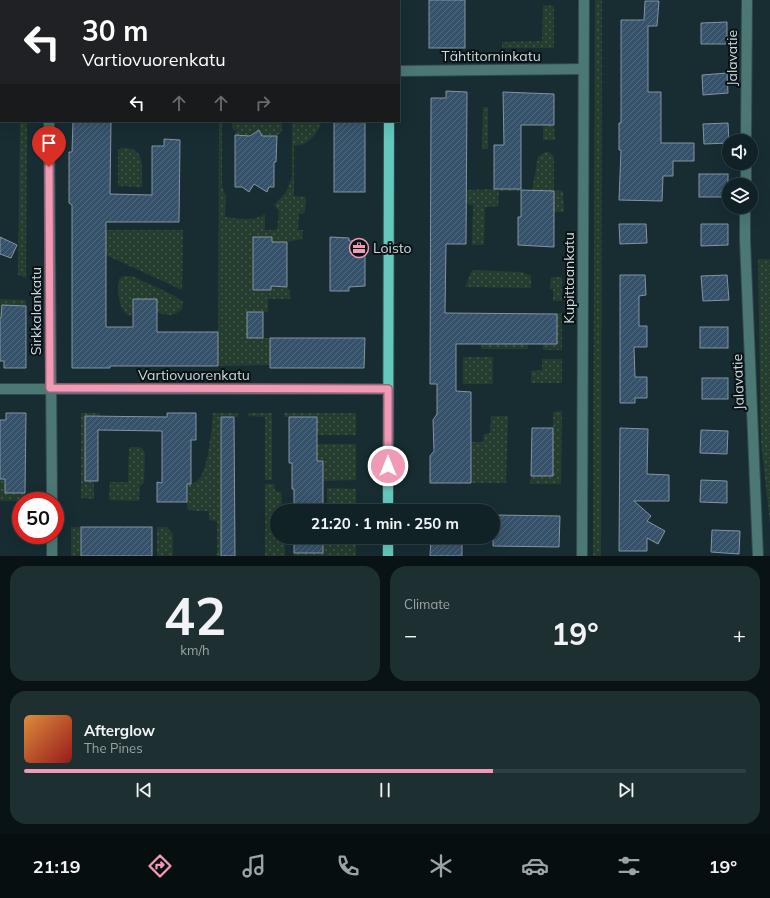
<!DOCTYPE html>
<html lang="en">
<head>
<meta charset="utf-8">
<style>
  :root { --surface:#112226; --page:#1e2f32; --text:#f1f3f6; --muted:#9ca4a7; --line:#303f43; --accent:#f09ab6 }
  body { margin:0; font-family:Mulish,sans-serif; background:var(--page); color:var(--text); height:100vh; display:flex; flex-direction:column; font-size:15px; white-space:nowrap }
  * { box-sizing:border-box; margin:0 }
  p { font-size:13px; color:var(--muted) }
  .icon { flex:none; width:22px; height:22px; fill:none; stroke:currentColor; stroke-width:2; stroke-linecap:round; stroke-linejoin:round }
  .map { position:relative; height:556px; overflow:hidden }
  .sheet { display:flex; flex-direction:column; gap:10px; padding:10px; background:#091315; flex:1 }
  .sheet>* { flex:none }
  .banner { position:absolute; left:0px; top:0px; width:400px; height:122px; box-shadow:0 4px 16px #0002,0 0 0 1px var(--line); background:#202124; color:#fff; overflow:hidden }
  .controls { position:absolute; left:722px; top:134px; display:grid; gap:8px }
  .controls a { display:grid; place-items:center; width:36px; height:36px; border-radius:50%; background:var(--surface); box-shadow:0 4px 16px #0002,0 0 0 1px var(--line); font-size:20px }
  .speed { position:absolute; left:12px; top:492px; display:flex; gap:8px; font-size:20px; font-weight:700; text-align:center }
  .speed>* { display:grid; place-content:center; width:52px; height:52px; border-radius:50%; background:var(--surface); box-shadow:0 4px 16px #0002,0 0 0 1px var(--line); line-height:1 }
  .speed .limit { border:6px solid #d22; background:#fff; color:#111 }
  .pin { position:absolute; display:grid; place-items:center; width:34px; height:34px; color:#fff; margin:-41px -17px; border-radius:50% 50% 50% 0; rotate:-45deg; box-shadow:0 0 4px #0007 }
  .pin .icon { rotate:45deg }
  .me { position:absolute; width:44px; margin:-22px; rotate:0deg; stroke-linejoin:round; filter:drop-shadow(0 0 3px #0008) }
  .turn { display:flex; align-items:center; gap:14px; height:84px; padding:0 16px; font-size:18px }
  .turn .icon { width:52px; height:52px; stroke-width:2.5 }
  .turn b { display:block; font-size:28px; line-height:34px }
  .lanes { display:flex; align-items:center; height:38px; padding:0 16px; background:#0003; justify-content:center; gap:20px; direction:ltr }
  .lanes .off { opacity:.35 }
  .big { font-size:30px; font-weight:700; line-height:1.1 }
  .sheet .widget { flex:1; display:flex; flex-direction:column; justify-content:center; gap:6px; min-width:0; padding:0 14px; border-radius:16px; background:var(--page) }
  .sheet .dial { align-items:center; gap:0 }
  .dial b { font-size:52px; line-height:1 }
  .song { display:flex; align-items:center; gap:12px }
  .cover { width:48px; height:48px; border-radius:6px; background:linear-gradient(135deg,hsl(30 70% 55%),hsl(0 70% 35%)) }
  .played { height:4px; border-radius:2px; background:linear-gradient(90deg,var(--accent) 65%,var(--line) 65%) }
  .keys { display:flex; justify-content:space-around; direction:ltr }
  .heat { display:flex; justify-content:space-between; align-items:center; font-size:22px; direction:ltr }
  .sheet .tiles { flex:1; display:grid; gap:10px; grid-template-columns:1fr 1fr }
  .widget:last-child { grid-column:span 2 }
  .trip { position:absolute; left:270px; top:504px; width:230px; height:40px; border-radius:20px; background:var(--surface); box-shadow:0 4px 16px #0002,0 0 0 1px var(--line); font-weight:700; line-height:40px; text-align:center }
  .menu { display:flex; height:64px; justify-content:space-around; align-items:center; background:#070e0f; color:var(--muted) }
  .menu .icon { width:28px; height:28px }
  .menu .current { color:var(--accent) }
  .menu b { font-size:18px; color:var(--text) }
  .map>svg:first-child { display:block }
</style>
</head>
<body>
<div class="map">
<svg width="770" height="556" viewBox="0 0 770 556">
  <defs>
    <pattern id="grass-dots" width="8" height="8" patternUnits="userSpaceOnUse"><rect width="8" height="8" fill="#243d2e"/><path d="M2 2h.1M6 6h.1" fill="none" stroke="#43584c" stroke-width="1.8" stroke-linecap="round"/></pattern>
    <pattern id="building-hatch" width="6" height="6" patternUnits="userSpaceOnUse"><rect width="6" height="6" fill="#35526a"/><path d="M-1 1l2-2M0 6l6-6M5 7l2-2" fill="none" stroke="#516a7f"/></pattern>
  </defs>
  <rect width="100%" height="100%" fill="#172d32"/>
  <g fill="url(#grass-dots)">
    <path d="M595 0H602L601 556H593Z"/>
    <path d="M543 5 554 6V48H502V42L542 41Z"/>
    <path d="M483 107H488V149H482Z"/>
    <path d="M20 121H27L26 278 18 275Z"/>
    <path d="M219 121H222V187L226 196 225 217C238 218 254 222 265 214V230H277L279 211 274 205 286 192 292 177V121H321C321 129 312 140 304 144 301 145 297 145 294 146V196L306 197 305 213 299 214 298 230H303L302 239 287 242H272V238H253V290H271V286L287 287 290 291V299H268V312H247V338H270V365L218 366Z"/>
    <path d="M232 121H282V131L277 136H262L259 130 252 136 235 135 236 131 232 128Z"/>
    <path d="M543 125H554L555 140H543Z"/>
    <path d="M122 148C147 146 141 169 142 187L118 186V150Z"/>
    <path d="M545 152H549L554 157V190L563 191 564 212H554V191L532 190 538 157Z"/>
    <path d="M494 189H521V191H499L498 206 485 207 484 245H472L473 205 466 204V190Z"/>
    <path d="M106 230H183L182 290 106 255Z"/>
    <path d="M758 259H770V523L761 442Z"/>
    <path d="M472 270 522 272 531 276V288L465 287Z"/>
    <path d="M124 276H132L173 295 183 302 182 309C173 317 168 316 157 312V299H133V312L130 316C118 310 117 291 119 279Z"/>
    <path d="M551 277H562V301H553V289H550Z"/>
    <path d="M0 299 26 300V306L2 305 1 318H0Z"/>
    <path d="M557 313H562V350H543V344H557Z"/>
    <path d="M482 344H528V349H481Z"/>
    <path d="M493 357V384H463V357Z"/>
    <path d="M542 359H562V383H531V371L542 370Z"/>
    <path d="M562 411 561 484H530L531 476H553V412Z"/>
    <path d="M81 413H100V416H85L94 481V499L81 498Z"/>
    <path d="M213 413H238V417H221V556H217V521L209 520V511H195L187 509V484C191 484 195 483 198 480 208 472 212 427 213 413Z"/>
    <path d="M248 413H272V480H265V417L248 416Z"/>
    <path d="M284 413H356V435H317V417H285Z"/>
    <path d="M491 416H508L506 483H471V442H483L484 434 490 433Z"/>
    <path d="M317 444H356V480L323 481 317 461Z"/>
    <path d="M130 447H140L144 451 145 454 144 483 140 486 139 501 109 500 110 482H128L129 448Z"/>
    <path d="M0 479H5V493H25L26 501H0Z"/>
    <path d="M265 484H274L275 491 281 492 282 511H277V537H285V556H265Z"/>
    <path d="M327 488 356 489V511H327Z"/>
    <rect x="71" y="527" width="10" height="29"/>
    <path d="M157 527H167L173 534V556H157Z"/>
    <path d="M323 537H356V556H294V553H323Z"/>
  </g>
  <g fill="url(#building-hatch)" stroke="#8394a2">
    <rect x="429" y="0" width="36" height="48"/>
    <path d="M645 1H659L657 26H648V92H661V143H694V161H673V176H663L662 201 619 200 621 150H619V123H621V20H644Z"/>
    <path d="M727 22V44H701V23Z"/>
    <path d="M727 73 728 93 703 95 702 75Z"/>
    <path d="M446 91 467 92 466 244H446L445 313 557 314V344H456V391L471 392V483H430V456L434 451 433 420 437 414V384H430L431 98H446Z"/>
    <path d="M503 92 554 94V125H521V189H494V145H504Z"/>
    <path d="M73 121H111L110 194 152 195V146H164V139L180 140 179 222H106V327H133V299H157V332H218V366H110V368H72V205L69 203V152H72Z"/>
    <rect x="334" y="121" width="31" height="71"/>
    <path d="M728 123 729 143 704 144 703 124Z"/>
    <path d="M259 130 262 136H277L276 162H274V187H269L267 192 254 184 249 192 242 187H235V135L250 136Z"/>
    <rect x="699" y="174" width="29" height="23"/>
    <path d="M521 190 554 191V247L518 245V217H521Z"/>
    <path d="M619 224H646L647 243 620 244Z"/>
    <path d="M701 224H728V245L701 246Z"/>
    <path d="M0 237 17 245 11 258 0 254Z"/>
    <path d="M253 237H272V242H287V287L271 286V290H253Z"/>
    <path d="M330 237 349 238V241H365V286L349 287V291H330Z"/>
    <path d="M620 275H645L646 295 639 296V326H647V347H634L635 377H647V398H635V403H620Z"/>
    <path d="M727 275 729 300 703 301 701 276Z"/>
    <path d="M2 305 26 306V368H4V361H0V318H1Z"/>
    <rect x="247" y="312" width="16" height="26"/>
    <rect x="700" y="327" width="28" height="21"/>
    <path d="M270 338H365L364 368H270Z"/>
    <rect x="702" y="378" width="26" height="21"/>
    <path d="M6 413H26L25 493H5V479H0V420H6Z"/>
    <path d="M167 413H196V440H191V484H187V502H157V482L162 483V431L98 430V481H85V416L167 417Z"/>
    <path d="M221 417H234L235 556H221Z"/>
    <path d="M289 417H317V461H323V511H294V489H292V463H289Z"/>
    <path d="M532 428H553V476H531Z"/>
    <path d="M620 428 648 429 647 474 669 475V501H634L651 516 647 521 665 531 658 544 647 538V551H619Z"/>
    <path d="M701 430 728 431 727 454 700 453Z"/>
    <path d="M701 480 727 481V503L700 502Z"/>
    <path d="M493 515 560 516 559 547 493 546Z"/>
    <rect x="81" y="527" width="71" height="29"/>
    <path d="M712 530 740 531 739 554 711 552Z"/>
    <rect x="294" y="537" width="29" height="16"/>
    <path d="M431 537H462V556H430Z"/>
  </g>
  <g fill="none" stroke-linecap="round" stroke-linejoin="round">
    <g stroke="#34494e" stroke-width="12">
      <g id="minor">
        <path d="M49 1V0"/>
        <path d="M0 66H1"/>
        <path d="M399 71 583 69"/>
        <path d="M49 121 52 501"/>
        <path d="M746 141 747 0"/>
        <path d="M746 185V163"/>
        <path d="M745 207V240L758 556"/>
        <path d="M0 389H388"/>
        <path d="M52 556V535"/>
        <path d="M582 556 584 0"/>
      </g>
    </g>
    <g stroke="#34494e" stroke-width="12">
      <g id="major">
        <path d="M389 1V0"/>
        <path d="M388 511 389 121"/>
        <path d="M388 556V537"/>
      </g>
    </g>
    <use href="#minor" stroke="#4b7873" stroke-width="10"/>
    <use href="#major" stroke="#64c8bd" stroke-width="10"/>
  </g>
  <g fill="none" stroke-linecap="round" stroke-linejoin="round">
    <g stroke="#9c6476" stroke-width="10">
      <path id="route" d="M49 167 50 388 388 389V466"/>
    </g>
    <use href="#route" stroke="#f09ab6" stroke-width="7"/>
  </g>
  <defs>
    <g id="office-ring" transform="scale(1)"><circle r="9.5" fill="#0a1316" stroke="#f09ab6" stroke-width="1.5"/><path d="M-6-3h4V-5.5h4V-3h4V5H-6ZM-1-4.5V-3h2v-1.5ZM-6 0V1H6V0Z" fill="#f09ab6"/></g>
  </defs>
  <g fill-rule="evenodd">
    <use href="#office-ring" x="359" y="248"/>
  </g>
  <g text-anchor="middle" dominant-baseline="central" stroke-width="4" stroke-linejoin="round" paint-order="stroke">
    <g font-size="14" fill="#cedbde" stroke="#0a1316">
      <text x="491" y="56">Tähtitorninkatu</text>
      <text transform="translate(732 58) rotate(-90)">Jalavatie</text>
      <text transform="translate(569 278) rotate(-90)">Kupittaankatu</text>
      <text transform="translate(36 311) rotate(-90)">Sirkkalankatu</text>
      <text x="194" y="375">Vartiovuorenkatu</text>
      <text transform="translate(738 382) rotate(-92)">Jalavatie</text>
    </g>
    <g font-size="14" fill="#cedbde" stroke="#0a1316" text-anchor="start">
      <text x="373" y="248">Loisto</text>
    </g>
  </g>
</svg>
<div class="controls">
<a><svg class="icon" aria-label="sound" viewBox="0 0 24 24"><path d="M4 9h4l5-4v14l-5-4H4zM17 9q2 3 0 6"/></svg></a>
<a><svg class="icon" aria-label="layers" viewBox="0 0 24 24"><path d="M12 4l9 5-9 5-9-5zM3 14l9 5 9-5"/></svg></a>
</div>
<div class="speed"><div class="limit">50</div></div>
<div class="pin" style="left:49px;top:167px;background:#d93025"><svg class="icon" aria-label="arrive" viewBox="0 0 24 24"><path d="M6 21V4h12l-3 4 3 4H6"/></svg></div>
<svg class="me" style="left:388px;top:466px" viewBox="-20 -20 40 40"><circle r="17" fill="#f09ab6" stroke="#fff" stroke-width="3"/><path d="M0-11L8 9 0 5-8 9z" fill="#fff"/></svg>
<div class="trip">21:20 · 1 min · 250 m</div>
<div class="banner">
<div class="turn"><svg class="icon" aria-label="left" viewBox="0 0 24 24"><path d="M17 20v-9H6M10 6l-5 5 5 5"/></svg><div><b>30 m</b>Vartiovuorenkatu</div></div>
<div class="lanes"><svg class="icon" aria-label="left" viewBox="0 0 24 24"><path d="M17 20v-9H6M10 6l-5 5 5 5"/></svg><svg class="icon off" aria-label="ahead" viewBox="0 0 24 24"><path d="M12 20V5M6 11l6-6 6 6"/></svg><svg class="icon off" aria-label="ahead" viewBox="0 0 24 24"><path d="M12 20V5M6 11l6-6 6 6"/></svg><svg class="icon off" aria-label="right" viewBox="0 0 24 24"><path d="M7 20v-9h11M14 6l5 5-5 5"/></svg></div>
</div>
</div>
<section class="sheet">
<div class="tiles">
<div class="widget dial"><b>42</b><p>km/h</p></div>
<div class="widget"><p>Climate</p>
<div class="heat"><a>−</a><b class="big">19°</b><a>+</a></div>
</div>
<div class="widget">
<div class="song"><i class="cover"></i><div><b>Afterglow</b><p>The Pines</p></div></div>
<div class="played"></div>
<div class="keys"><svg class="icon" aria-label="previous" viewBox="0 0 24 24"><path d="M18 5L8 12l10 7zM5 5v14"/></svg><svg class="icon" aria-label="pause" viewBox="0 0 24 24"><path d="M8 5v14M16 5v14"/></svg><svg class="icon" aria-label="next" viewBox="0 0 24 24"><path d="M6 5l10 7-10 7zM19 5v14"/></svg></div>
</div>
</div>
</section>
<nav class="menu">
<b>21:19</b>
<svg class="icon current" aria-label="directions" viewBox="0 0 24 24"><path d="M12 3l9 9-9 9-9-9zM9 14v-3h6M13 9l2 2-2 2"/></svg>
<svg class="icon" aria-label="music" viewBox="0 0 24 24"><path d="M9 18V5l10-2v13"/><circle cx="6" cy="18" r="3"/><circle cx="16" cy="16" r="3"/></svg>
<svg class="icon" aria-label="phone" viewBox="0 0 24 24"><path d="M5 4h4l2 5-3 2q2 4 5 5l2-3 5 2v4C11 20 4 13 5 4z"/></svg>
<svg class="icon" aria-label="climate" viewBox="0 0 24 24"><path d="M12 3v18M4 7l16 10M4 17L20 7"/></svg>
<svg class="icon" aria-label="car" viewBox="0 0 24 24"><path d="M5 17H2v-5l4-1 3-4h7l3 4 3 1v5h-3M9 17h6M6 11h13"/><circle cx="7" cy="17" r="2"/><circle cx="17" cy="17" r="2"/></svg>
<svg class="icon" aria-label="filters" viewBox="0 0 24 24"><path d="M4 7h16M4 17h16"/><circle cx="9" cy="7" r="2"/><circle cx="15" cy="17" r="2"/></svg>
<b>19°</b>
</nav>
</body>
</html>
